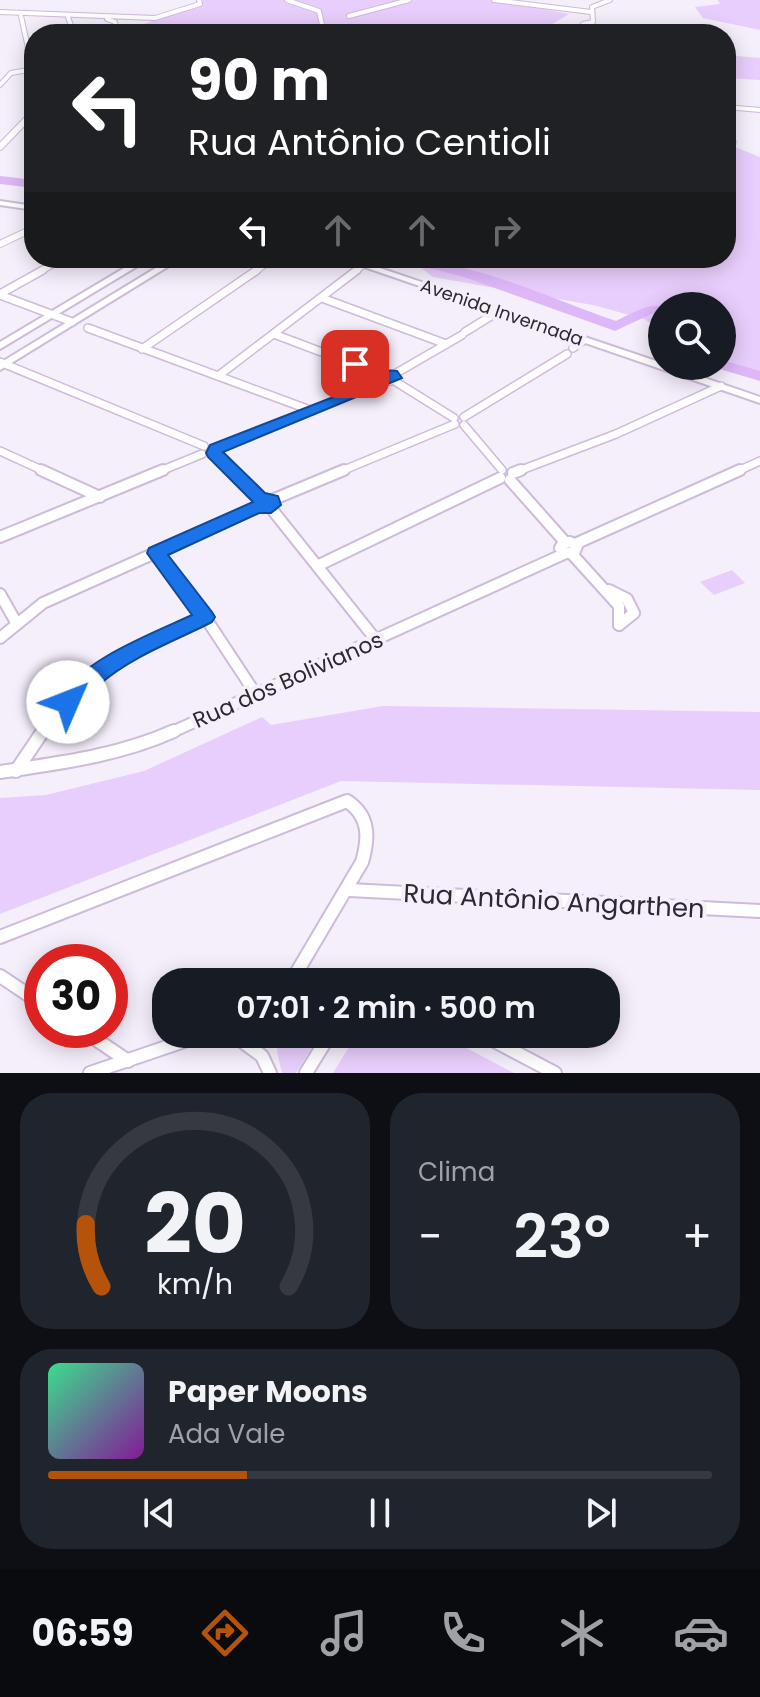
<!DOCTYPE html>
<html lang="pt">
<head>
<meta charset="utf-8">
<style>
  :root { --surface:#171b24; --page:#20242c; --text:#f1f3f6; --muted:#9ea1a6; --line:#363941; --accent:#b45309 }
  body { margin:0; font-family:Poppins,sans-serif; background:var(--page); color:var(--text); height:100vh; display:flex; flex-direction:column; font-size:30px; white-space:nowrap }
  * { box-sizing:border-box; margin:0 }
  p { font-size:26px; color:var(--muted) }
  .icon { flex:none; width:44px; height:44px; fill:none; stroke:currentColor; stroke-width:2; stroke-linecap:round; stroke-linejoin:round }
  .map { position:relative; height:1073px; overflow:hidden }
  .drawer { display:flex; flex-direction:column; gap:20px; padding:20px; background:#0d0f14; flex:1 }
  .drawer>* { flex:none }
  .banner { position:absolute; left:24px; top:24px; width:712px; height:244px; border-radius:32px; box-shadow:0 4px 20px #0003; background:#202124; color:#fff; overflow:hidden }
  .tools { position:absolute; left:648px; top:292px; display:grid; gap:16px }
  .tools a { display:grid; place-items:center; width:88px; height:88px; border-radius:50%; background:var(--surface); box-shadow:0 4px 20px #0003; font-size:40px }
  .speed { position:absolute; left:24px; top:944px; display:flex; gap:16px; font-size:40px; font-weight:700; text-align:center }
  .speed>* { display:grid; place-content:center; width:104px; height:104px; border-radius:50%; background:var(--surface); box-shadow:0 4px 20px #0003; line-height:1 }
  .speed .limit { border:12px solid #d22; background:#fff; color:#111 }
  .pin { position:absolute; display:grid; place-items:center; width:68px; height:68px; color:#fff; margin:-34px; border-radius:16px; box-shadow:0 4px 12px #0006 }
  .me { position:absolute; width:88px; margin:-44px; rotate:46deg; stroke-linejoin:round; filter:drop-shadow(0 0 6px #0008) }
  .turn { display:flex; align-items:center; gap:28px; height:168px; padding:0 32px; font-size:36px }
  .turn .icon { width:104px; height:104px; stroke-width:2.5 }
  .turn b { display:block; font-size:56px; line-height:68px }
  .lanes { display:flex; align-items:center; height:76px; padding:0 32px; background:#0003; justify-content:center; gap:40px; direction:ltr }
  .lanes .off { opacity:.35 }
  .big { font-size:60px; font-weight:600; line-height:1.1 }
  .drawer .tile { flex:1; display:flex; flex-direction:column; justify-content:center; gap:12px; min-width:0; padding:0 28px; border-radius:32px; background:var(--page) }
  .drawer .dial { align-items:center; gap:0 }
  .dial svg { height:208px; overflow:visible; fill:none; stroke:var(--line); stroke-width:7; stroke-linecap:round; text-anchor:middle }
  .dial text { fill:var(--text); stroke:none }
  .song { display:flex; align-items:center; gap:24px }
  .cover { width:96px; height:96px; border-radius:12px; background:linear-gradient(135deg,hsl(150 70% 55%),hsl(290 70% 35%)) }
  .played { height:8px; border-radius:4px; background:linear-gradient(90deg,var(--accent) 30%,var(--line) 30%) }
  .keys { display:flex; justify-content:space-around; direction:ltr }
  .heat { display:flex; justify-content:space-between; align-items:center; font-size:44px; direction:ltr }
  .drawer .tiles { flex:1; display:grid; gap:20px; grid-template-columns:1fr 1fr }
  .tile:last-child { grid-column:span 2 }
  .trip { position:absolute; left:152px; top:968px; width:468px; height:80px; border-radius:32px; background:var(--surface); box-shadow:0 4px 20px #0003; font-weight:600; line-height:80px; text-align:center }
  .tab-bar { display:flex; height:128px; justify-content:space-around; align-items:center; background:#090b0e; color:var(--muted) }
  .tab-bar .icon { width:56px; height:56px }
  .tab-bar .active { color:var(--accent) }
  .tab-bar b { font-size:36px; color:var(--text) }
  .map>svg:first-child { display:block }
</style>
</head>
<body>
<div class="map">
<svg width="760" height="1073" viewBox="0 0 760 1073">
  <rect width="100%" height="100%" fill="#f5eefb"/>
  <g fill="#e8cefc">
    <path d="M199 0H517L523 5 569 14 544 29 542 34H133L124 31 200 4Z"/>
    <path d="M718 0H760V30L703 18 695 7 720 4Z"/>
    <path d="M726 55 760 58V80L726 78Z"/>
    <path d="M726 134 738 141 735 147 760 157V374L721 366 722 306H662V331L644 319 593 305 433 277 408 258H726Z"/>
    <path d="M732 570 745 583 714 595 700 582Z"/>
    <path d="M383 706 760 712V790L341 781 0 914V798L46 795 144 771 262 717 271 725Z"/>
    <path d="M278 1034H320L296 1073H282L277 1052Z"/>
    <path d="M357 1034H440L514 1073H333Z"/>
  </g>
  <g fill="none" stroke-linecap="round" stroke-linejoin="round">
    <g fill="#deb7f9" fill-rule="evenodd">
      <path d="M0 176 34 180V188L0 184Z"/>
      <path d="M390 258C467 258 544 296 616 321 633 313 645 304 664 306L662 315 651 314 615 331 464 277Z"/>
      <path d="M722 360 760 371V381L716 368 715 366H722Z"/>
    </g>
    <g stroke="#cdbbda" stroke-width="6">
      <g id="street-far4">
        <path d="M287 0 319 11 323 29 316 34"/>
        <path d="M494 0 591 12"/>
        <path d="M0 12 155 18 200 4 199 0"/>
        <path d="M21 16 34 75"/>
        <path d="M349 16 409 0"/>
        <path d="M68 17 74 34"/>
        <path d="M107 19 115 22 118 34"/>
        <path d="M574 34 585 30 583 24 593 22 592 7 610 0"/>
        <path d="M0 85 11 73 34 69"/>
        <path d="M726 107 760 110"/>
        <path d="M27 119 34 111"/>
      </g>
    </g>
    <g stroke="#cdbbda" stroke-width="8">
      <g id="street-far3">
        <path d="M0 147 29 117"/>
        <path d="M0 244 34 228"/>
        <path d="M39 272 64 258"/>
        <path d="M254 272 274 258"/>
        <path d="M354 272 363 265"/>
      </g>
    </g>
    <g stroke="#cdbbda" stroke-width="10">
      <g id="street-far2">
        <path d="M0 294 43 270"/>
        <path d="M0 295 72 322"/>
        <path d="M322 298 446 344"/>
        <path d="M88 328 310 410"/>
        <path d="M465 332 499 311"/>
        <path d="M274 334 382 375"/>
        <path d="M573 348 584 340"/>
        <path d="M142 349 257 270"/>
        <path d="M0 362 204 446"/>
        <path d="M384 374 395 376 391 381H384L381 377Z"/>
        <path d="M393 375 462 335"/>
        <path d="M218 376 357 270"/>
        <path d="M393 380 454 418"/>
        <path d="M464 417 567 354"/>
        <path d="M464 425 502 470"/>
        <path d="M216 448 384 381"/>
        <path d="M0 451 46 472"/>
        <path d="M214 453 233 472"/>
        <path d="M158 472 202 454"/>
        <path d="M339 472 455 424"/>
        <path d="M516 472 616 434 721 386"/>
        <path d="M736 472 760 461"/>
      </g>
    </g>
    <g stroke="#cdbbda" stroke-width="14">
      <g id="street-far1">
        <path d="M41 470 100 497"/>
        <path d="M231 470 259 498"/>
        <path d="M513 473 521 470"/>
        <path d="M510 480 565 542"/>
        <path d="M272 500 344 470"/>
        <path d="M270 507 376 640"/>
        <path d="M0 537 163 470"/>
        <path d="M570 542 577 546 574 553H566L560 548 563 543Z"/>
        <path d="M575 544 740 470"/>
        <path d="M156 553 205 617 257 696"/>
        <path d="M572 554 619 606V625"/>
        <path d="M319 565 500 478"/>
        <path d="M609 590 627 599 634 613 619 625"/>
        <path d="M0 594 17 624"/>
        <path d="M0 638 43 603 258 507"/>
        <path d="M42 733C87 673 139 649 205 617"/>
        <path d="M170 733 566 553"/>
      </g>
    </g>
    <g stroke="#cdbbda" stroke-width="16">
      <g id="street">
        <path d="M16 771 43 731"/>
        <path d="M0 772C60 763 118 756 174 731"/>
        <path d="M349 890 760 911"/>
        <path d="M0 937 347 801C370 816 369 838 362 862L291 982"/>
        <path d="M0 976 42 1004"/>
        <path d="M82 1030 128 1061"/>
        <path d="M232 1034 262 1056 270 1073"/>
        <path d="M481 1034 555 1073"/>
        <path d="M90 1073 205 1034"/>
        <path d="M306 1073 330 1034"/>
      </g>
    </g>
    <g stroke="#cdbbda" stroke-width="4">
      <g id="secondary">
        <path d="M0 201 34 206V210L0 205Z"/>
        <path d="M141 258H151L0 349V342Z"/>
        <path d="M172 258H182L0 370V363Z"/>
        <path d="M338 258H350L662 363V366H670L760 397V403Z"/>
      </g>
    </g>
    <use href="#street-far4" stroke="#fff" stroke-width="4"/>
    <use href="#street-far3" stroke="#fff" stroke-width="6"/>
    <use href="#street-far2" stroke="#fff" stroke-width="7"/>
    <use href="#street-far1" stroke="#fff" stroke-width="10"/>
    <use href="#street" stroke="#fff" stroke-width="12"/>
    <use href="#secondary" fill="#fff" fill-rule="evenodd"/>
  </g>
  <path fill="#1a73e8" stroke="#114b97" stroke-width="2" d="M355 360 383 370 397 371 402 378 223 452 265 493 278 496 281 505 271 513H259L168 555 212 612 215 617 212 622C175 641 132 656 100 684 88 694 78 714 60 709L57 702C78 661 151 634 192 615L147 553 149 548 253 502 208 457 206 453 210 445 380 379 350 368V361Z"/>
  <g text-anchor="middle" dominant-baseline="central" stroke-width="8" stroke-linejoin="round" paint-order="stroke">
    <g font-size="18" fill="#2e2733" stroke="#f5eefb">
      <text transform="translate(502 312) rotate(19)">Avenida Invernada</text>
    </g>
    <g font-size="22" fill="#2e2733" stroke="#f5eefb">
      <text transform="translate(288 680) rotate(-24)">Rua dos Bolivianos</text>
    </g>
    <g font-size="26" fill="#2e2733" stroke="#f5eefb">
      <text transform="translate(554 901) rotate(3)">Rua Antônio Angarthen</text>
    </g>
  </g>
</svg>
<div class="tools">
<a><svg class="icon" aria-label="search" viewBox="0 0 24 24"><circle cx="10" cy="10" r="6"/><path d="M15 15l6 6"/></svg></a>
</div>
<div class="speed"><div class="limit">30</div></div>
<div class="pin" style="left:355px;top:364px;background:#d93025"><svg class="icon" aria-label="arrive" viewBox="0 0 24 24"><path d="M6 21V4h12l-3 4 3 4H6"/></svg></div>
<svg class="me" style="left:68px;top:702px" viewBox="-20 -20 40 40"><circle r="19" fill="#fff"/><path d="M0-13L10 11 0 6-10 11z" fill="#1a73e8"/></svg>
<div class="trip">07:01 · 2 min · 500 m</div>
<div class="banner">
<div class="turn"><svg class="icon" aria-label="left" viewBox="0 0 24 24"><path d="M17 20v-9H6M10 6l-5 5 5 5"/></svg><div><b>90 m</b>Rua Antônio Centioli</div></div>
<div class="lanes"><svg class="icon" aria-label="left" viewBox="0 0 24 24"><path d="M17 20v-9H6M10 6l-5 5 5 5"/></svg><svg class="icon off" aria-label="ahead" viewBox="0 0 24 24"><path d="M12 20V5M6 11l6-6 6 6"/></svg><svg class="icon off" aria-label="ahead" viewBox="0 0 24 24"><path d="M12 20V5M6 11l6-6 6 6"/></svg><svg class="icon off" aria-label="right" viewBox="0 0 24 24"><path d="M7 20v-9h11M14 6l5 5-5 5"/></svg></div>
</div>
</div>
<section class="drawer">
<div class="tiles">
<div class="tile dial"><svg viewBox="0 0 100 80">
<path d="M14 69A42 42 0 1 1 86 69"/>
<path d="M14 69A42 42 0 0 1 8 45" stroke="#b45309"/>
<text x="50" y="56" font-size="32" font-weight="700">20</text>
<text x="50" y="72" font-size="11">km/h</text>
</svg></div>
<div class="tile"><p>Clima</p>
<div class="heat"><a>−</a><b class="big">23°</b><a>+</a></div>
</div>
<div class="tile">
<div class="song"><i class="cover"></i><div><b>Paper Moons</b><p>Ada Vale</p></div></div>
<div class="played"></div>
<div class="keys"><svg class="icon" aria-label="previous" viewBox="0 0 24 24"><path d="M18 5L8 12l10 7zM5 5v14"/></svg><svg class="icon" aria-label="pause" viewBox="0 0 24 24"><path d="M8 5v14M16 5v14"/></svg><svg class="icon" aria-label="next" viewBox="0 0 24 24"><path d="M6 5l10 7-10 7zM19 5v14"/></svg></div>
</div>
</div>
</section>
<nav class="tab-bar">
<b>06:59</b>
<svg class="icon active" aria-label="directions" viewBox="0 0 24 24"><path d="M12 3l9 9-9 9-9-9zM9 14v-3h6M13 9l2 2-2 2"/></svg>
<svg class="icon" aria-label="music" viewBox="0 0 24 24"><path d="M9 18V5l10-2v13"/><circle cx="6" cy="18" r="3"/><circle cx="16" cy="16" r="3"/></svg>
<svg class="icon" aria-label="phone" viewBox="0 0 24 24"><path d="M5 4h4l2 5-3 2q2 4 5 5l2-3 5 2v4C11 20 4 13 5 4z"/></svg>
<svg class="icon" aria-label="climate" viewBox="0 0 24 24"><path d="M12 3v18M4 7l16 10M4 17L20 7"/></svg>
<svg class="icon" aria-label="car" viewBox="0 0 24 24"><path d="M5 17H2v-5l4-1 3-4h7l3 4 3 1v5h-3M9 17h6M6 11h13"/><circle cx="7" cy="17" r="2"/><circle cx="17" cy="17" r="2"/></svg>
</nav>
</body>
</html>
